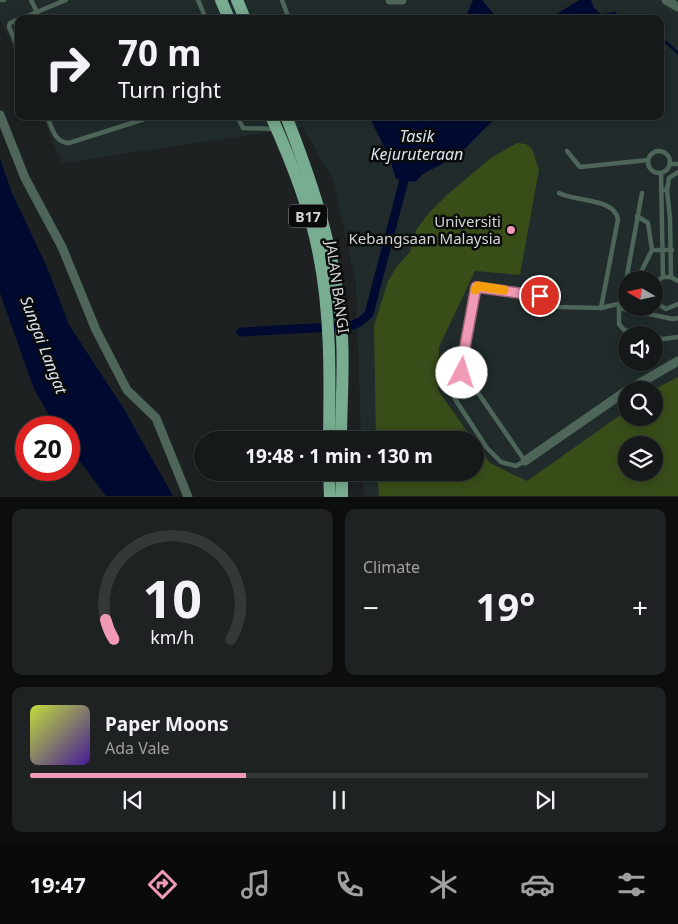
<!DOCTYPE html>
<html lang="en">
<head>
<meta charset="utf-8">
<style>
  :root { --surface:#161919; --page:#1f2222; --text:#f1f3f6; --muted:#9ea0a2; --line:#353838; --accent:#f09ab5 }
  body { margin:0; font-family:"Noto Sans",sans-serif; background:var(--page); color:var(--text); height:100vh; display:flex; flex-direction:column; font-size:19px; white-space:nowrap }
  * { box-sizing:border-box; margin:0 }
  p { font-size:16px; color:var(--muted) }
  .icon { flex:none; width:28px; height:28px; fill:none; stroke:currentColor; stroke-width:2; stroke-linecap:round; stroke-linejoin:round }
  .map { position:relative; height:497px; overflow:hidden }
  .panel { display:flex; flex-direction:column; gap:12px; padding:12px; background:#0c0e0e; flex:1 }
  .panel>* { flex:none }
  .hud { position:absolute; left:15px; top:15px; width:649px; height:105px; border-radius:10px; box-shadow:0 2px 12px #0003,0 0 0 1px var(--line); background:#161919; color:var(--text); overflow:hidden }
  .needle { width:32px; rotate:279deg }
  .buttons { position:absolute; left:618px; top:271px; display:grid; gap:10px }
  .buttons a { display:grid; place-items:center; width:45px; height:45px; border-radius:50%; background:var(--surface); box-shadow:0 2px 12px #0003,0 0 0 1px var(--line); font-size:25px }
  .speed { position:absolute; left:15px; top:416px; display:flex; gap:10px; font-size:25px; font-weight:700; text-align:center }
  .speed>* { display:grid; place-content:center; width:65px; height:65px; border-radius:50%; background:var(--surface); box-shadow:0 2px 12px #0003,0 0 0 1px var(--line); line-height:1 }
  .speed .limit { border:8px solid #d22; background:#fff; color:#111 }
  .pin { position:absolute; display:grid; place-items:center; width:42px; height:42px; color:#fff; margin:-21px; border:2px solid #fff; border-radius:50%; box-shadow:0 1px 5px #0007 }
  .me { position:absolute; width:55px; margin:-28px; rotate:5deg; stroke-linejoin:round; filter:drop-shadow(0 0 4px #0008) }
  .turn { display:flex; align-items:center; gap:18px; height:105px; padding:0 20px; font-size:22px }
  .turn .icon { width:65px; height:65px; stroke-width:2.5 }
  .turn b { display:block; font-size:35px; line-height:42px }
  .big { font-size:38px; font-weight:700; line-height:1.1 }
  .panel .card { flex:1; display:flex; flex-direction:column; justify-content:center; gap:8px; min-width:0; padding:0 18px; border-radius:10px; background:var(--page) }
  .panel .dial { align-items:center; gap:0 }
  .dial svg { height:130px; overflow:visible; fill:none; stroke:var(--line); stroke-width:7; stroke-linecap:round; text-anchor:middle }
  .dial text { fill:var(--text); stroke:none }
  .song { display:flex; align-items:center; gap:15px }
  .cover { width:60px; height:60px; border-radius:8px; background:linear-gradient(135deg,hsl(70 70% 55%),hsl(260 70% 35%)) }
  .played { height:5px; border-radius:2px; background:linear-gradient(90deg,var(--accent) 35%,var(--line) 35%) }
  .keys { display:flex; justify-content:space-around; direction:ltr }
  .heat { display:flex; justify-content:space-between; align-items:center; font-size:28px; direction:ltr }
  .panel .tiles { flex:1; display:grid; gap:12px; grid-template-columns:1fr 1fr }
  .card:last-child { grid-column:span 2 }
  .trip { position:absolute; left:194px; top:431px; width:290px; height:50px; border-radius:25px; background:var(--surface); box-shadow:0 2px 12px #0003,0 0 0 1px var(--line); font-weight:700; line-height:50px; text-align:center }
  .menu { display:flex; height:80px; justify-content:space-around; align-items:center; background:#090a0a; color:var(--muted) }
  .menu .icon { width:35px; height:35px }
  .menu .current { color:var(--accent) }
  .menu b { font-size:22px; color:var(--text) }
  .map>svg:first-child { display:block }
</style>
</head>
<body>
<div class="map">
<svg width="678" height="497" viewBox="0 0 678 497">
  <rect width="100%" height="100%" fill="#1d2121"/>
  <path fill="#212b2b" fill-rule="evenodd" d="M0 0H678V496H365L361 473 475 472V440H361L356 284 333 180 303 127 62 163 42 116H660V19H19V62L0 19ZM626 280H654V308H626ZM626 335H654V362H626ZM626 390H654V418H626ZM626 445H654V472H626Z"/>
  <g fill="#394d19" fill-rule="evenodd">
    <path d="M517 143 526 144 532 149 539 170 520 275 475 271 439 347 438 390 473 440H376L374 326 388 281 398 265 410 252 416 230 428 214 448 194 491 158Z"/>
    <path d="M678 377V496H379L377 473 475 472V443L490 463 527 481 626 411V418H654L653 390ZM626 445H654V472H626Z"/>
  </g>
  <g fill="#000a31">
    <path d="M473 0H482L498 19H465Z"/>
    <path d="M579 0H591L594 8 601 14 616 12 620 19H549Z"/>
    <path d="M369 116H497L459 155 423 174 415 182 396 179 389 157Z"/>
    <path d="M0 159 12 193 47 267 69 325 124 409 173 496H106L69 447V428L56 427 34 389 0 293Z"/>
  </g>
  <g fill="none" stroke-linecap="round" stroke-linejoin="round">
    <path stroke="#000a31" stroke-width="2.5" d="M660 37 678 53"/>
    <path stroke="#000a31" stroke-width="9" d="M241 332 350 326 360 322 369 314 404 180"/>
    <g stroke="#4d6659" stroke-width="4.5">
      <path d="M0 0H4"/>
      <path d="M31 0 37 12"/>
      <path d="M198 0 206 19"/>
      <path d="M282 0 289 19"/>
      <path d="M19 19 10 23 9 27 19 50"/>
      <path d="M20 19 66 0"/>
      <path d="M47 116C52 128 55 143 69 143L154 116"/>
      <path d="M237 116 243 128 275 129"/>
      <path d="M567 151 580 167 648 160"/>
      <circle cx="659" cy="162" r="11"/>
      <path d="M670 164H678"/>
      <path d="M661 173 663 277"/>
      <path d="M661 190H667L670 218 671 277"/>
      <path d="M667 190 669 178 678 172"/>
      <path d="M559 193C576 202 614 198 618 219L601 308"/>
      <path d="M652 250H672"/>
      <path d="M637 280 652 250 648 223 637 216"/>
      <path d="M626 281 642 193"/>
      <path d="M654 284 663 277H671L678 281"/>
      <path d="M654 302 666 309 678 304"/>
      <path d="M619 307V324L624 330 647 335"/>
      <path d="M619 308 673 319 678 318"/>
      <path d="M654 337 663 339 678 337"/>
      <path d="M461 368 525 461 516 466 501 462 487 448 455 399 451 384 461 368 476 287 540 296 559 307 601 308 626 302"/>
    </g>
    <g stroke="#4d6659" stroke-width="9">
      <path d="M390 0H402"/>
      <path d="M666 0 678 7"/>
      <path d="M0 115 25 178 62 247 96 330 127 390 156 418 188 497"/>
      <path d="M628 390 678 361"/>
      <path d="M525 461 626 391"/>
    </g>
    <g stroke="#78ad91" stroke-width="12">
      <path d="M221 0 229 19"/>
      <path d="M237 0 245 19"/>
      <path d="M271 116C290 158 309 205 318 250 331 312 330 376 329 440"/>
      <path d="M286 116C314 187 338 260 342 337 344 371 341 406 341 440"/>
      <path d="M329 472 330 497"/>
      <path d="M342 472V497"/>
    </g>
  </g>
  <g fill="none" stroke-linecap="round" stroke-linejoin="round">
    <g stroke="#9c6476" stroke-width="12">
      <path id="route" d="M462 373 461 368 476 287 540 296"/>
    </g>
    <use href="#route" stroke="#f09ab5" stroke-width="9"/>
    <path stroke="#f59e0b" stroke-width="9" d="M475 290 478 286 504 290"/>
  </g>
  <circle fill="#f09ab5" stroke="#090a0a" stroke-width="2" cx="511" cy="230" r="5"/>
  <g text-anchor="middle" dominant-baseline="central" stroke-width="5" stroke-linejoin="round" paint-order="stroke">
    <rect fill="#090a0a" stroke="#979999" stroke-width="1" x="289" y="204.5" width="38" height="23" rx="4"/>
    <g font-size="14" font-weight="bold" fill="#d4d6d6">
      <text x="308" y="216">B17</text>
    </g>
    <g font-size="15" fill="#d4d6d6" stroke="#090a0a" text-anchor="end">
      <text x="501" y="221">Universiti<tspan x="501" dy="17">Kebangsaan Malaysia</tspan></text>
    </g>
    <g font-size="15" fill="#d4d6d6" stroke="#090a0a">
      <text transform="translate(338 287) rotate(82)">JALAN BANGI</text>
    </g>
    <g font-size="16" font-style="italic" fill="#dae3f1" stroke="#090a0a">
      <text x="417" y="136">Tasik<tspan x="417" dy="18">Kejuruteraan</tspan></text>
      <text transform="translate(44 345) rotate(69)">Sungai Langat</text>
    </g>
  </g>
</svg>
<div class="buttons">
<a><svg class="needle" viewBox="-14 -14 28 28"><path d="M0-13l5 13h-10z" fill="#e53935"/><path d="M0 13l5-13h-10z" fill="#9ea0a2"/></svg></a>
<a><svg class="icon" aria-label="sound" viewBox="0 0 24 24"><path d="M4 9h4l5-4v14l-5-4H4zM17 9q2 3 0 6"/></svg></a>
<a><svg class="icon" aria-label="search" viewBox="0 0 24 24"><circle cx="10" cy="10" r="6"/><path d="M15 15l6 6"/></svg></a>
<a><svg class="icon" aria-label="layers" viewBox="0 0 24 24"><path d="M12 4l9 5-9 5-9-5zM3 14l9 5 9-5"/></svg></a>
</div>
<div class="speed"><div class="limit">20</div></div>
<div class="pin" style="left:540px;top:296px;background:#d93025"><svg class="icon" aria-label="arrive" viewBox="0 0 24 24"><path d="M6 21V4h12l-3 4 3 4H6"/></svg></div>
<svg class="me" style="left:462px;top:373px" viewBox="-20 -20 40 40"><circle r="19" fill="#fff"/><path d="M0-13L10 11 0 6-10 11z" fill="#f09ab5"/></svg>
<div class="trip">19:48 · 1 min · 130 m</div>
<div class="hud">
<div class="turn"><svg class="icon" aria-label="right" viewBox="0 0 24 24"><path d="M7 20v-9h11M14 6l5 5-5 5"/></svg><div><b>70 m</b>Turn right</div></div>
</div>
</div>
<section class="panel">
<div class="tiles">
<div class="card dial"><svg viewBox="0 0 100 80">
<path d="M14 69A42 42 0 1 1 86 69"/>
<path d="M14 69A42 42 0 0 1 9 57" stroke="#f09ab5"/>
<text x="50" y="56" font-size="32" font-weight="700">10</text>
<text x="50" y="72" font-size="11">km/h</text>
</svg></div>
<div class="card"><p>Climate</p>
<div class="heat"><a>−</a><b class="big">19°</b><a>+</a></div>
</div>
<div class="card">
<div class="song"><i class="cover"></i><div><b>Paper Moons</b><p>Ada Vale</p></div></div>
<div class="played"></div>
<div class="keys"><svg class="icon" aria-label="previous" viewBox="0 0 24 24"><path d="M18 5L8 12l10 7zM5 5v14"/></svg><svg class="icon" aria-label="pause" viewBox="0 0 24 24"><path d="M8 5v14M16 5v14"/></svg><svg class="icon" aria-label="next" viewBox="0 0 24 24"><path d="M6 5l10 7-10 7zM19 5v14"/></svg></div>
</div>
</div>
</section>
<nav class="menu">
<b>19:47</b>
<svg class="icon current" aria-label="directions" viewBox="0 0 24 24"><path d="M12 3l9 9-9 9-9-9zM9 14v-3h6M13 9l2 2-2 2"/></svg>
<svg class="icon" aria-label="music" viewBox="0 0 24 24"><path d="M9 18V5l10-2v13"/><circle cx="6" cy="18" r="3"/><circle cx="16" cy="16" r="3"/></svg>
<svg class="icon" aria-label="phone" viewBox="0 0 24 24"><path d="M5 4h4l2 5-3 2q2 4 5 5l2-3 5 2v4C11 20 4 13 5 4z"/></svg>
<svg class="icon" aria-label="climate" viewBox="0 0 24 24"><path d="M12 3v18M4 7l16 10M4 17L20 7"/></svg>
<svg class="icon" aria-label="car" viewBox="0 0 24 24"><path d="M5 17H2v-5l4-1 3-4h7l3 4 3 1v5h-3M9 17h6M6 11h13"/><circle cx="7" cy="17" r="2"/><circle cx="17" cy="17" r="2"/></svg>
<svg class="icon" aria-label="filters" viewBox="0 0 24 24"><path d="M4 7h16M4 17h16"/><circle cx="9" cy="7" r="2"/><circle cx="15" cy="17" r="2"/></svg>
</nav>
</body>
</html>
